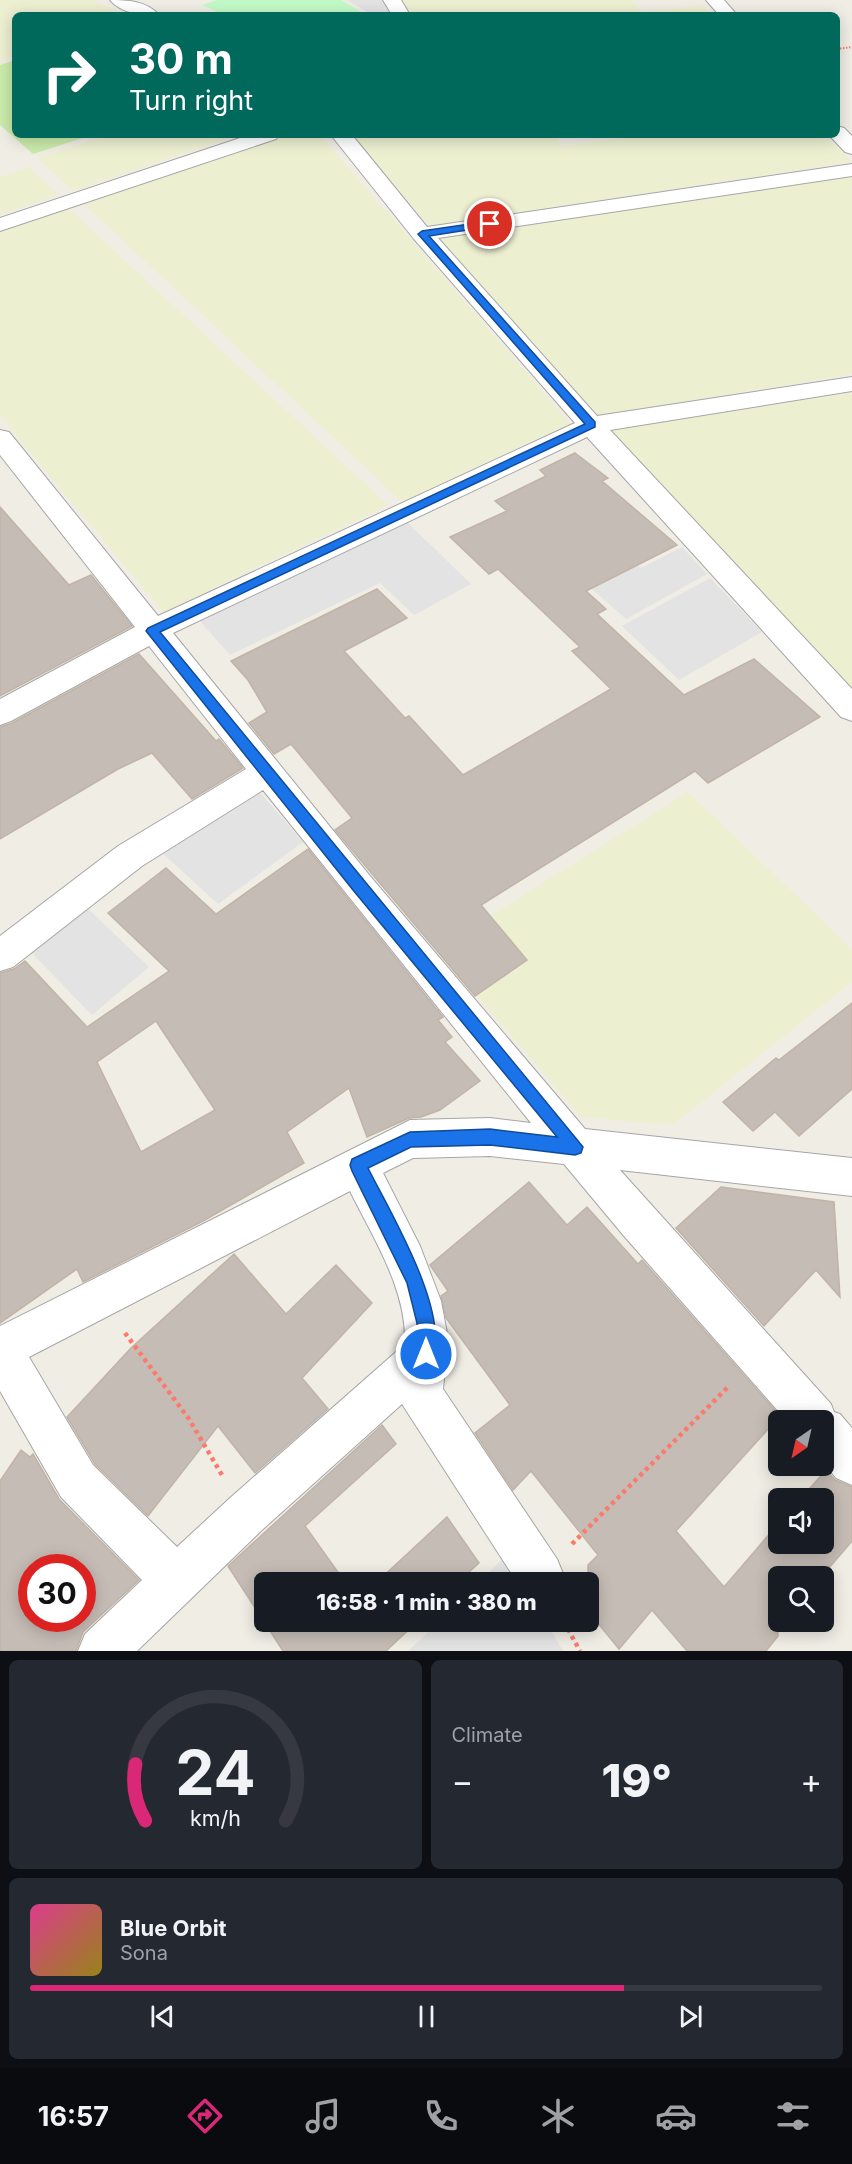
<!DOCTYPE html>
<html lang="en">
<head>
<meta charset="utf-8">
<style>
  :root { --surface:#171b24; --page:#242831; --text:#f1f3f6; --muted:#9ea1a6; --line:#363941; --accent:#db2777 }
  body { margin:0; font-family:Inter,sans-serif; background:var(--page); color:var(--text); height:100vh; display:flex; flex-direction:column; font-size:22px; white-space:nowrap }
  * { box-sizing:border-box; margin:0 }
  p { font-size:20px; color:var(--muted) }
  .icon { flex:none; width:33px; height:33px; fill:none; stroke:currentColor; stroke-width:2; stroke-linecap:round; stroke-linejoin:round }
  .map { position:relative; height:1651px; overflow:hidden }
  .panel { display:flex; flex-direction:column; gap:9px; padding:9px; background:#0d0f14; flex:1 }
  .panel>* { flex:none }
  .top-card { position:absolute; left:12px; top:12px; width:828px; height:126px; border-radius:9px; box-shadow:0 3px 15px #0003; background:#00695c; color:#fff; overflow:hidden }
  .needle { width:39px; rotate:214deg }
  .tools { position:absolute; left:768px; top:1410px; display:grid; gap:12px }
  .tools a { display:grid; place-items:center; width:66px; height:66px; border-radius:9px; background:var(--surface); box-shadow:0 3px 15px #0003; font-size:30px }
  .speed { position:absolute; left:18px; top:1554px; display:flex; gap:12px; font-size:30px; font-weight:700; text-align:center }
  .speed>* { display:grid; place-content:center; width:78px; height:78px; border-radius:50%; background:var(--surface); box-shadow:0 3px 15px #0003; line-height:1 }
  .speed .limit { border:9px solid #d22; background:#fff; color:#111 }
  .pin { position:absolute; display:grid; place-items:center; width:51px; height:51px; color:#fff; margin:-26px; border:3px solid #fff; border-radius:50%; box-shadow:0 2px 6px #0007 }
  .me { position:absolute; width:66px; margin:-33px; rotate:0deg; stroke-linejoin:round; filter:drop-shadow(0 0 4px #0008) }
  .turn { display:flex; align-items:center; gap:21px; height:126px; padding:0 18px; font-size:27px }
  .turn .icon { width:78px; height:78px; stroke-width:2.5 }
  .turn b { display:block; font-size:42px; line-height:51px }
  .big { font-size:45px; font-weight:800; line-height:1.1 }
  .panel .widget { flex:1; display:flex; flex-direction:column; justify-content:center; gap:9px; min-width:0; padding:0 21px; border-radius:9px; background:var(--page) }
  .panel .dial { align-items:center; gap:0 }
  .dial svg { height:156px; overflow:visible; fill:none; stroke:var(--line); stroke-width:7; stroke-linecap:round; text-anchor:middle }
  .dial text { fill:var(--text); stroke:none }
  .song { display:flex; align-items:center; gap:18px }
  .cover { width:72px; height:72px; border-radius:9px; background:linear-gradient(135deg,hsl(330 70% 55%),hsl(50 70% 35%)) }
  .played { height:6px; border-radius:3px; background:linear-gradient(90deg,var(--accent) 75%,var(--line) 75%) }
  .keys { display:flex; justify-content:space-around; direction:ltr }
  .heat { display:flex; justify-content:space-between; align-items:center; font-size:33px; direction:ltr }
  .panel .tiles { flex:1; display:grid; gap:9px; grid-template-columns:1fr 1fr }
  .widget:last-child { grid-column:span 2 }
  .trip { position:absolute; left:254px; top:1572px; width:345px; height:60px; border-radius:9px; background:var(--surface); box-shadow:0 3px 15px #0003; font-weight:800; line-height:60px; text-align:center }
  .dock { display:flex; height:96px; justify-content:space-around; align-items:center; background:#090b0e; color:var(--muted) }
  .dock .icon { width:42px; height:42px }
  .dock .current { color:var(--accent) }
  .dock b { font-size:27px; color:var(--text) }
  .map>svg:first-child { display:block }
</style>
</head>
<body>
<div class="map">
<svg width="852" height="1651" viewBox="0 0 852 1651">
  <rect width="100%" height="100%" fill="#f0ede5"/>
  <g fill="#edefd1">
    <path d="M0 0H93L124 15H15V56L0 60Z"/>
    <path d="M401 0H631L642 12 703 5 712 15H411Z"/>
    <path d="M109 135H239L73 191 37 158Z"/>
    <path d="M281 135H320L570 423 402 502 82 202Z"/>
    <path d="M349 135H555L561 146 643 135H825L852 162 430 226Z"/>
    <path d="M29 167 58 195 0 215V177Z"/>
    <path d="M852 175V374L599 416 439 238Z"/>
    <path d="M67 207 388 505 163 612 0 416V230Z"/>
    <path d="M852 393V691L611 429Z"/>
    <path d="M688 792 852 949V982L673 1125 581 1117 437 949Z"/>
  </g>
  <path fill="#caebab" d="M15 60V135H92L33 154 0 125V65Z"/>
  <path fill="#c2fac7" d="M217 0H341L366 15H225L202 5Z"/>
  <g fill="#e3e3e3">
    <path d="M347 0H386L395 15H372Z"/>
    <path d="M407 522 471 584 414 615 380 583 230 655 199 620Z"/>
    <path d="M600 531 641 568 682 547 707 574 626 619 552 553Z"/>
    <path d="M710 578 762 632 679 680 622 626Z"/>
    <path d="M256 788 303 842 218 904 158 849Z"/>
    <path d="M85 906 149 967 92 1015 28 949Z"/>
    <path d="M508 1554 524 1582H479Z"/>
    <path d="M439 1622H546L563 1651H408Z"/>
  </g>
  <g fill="#c5bcb5" stroke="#c2b3a7" stroke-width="1.5" fill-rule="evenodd">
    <path d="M575 453 608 478 602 481 677 545 586 591 606 609 597 614 684 695 754 659 820 717 708 783 695 771 481 905 527 960 475 996 335 830 352 818 291 744 274 754 249 723 267 712 248 680 231 661 377 589 407 618 344 651 405 718 409 716 463 775 611 689 572 651 580 647 498 569 489 574 450 537 507 511 495 501 546 476 540 470Z"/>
    <path d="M0 507 69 585 91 575 132 626 0 696Z"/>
    <path d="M139 654 216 741 219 739 243 768 192 799 152 753 118 769 0 839V727L12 723Z"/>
    <path d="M308 849 443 1017 438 1020 452 1037 445 1042 480 1081 440 1110 421 1117 409 1118 367 1137 349 1088 287 1132 304 1163 203 1221 83 1282 77 1269 0 1323V973L14 969 25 961 87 1027 169 971 108 913 166 868 216 914ZM156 1021 215 1110 141 1152 97 1062Z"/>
    <path d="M852 1003V1089L799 1136 775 1112 753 1131 723 1102 776 1058 779 1060Z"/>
    <path d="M529 1182 567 1225 587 1207 638 1264 642 1260 780 1416 676 1531 724 1587 778 1524V1544H824V1498H801L826 1470 835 1480 852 1487V1541L822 1576H778V1636L766 1651H687L652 1610 619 1649 588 1611V1565L598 1555 531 1471 513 1490 475 1433 510 1405 446 1318 441 1296 448 1291 430 1265Z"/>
    <path d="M721 1187 834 1202 840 1297 816 1270 764 1326 676 1228Z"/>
    <path d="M234 1254 286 1314 336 1265 372 1303 302 1378 328 1409 255 1473 218 1426 148 1516 95 1464 67 1417 131 1348Z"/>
    <path d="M382 1425 396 1444 305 1526 345 1582H264V1622H417L386 1651H283L228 1566Z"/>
    <path d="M21 1450 30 1457 33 1454 59 1499 139 1580 83 1632 76 1651H0V1481ZM32 1568H82V1618H32Z"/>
    <path d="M447 1517 479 1563 458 1582H377Z"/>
  </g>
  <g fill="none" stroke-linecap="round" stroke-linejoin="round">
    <g stroke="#a6a6a6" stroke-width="2">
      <g id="street">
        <path d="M110 0C127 0 147 1 159 15 142 15 122 14 110 0Z"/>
        <path d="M383 0H401L410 15H392Z"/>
        <path d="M706 0H724L737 15H719Z"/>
        <path d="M837 126 844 128 852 136V154L845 152 829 135H837Z"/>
        <path d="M249 135H279L276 139 0 231V218Z"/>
        <path d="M331 135H352L427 227 852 164V176L438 238 597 416 852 377V391L610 430 852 689V721L841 717 587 437 173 633 370 876 585 1129 852 1158V1196L620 1170 831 1404 834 1412 840 1414 852 1428V1485L836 1478 824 1463V1420H786L624 1236 564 1164 490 1156 413 1158 383 1173 420 1246 441 1301 448 1339 443 1389 557 1559 564 1576 561 1582H517L402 1404 262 1530 137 1651H78L85 1634 142 1580 61 1497 0 1391V1326L410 1120 490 1118 531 1123 263 790 142 866 13 967 0 971V936L118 846 246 769 149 646 11 721 0 725V699L135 627 0 455V430L9 432 158 616 575 423 414 239ZM350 1191C373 1238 407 1289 405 1344L230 1498 177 1547 93 1465 29 1357Z"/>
      </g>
    </g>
    <path stroke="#fc7a6b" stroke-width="2" stroke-dasharray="1.5 1.5" stroke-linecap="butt" d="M837 49 852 47"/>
    <g stroke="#fc7a6b" stroke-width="4.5" stroke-dasharray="4 4" stroke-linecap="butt">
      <path d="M125 1333 189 1419 222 1475"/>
      <path d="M572 1544 728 1387"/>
      <path d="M564 1622 580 1651"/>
    </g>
    <use href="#street" fill="#fff" fill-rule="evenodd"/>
  </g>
  <path fill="#1a73e8" stroke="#114b97" stroke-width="1.5" d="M490 221 495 224 493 226 429 236 595 422V427L160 632 583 1147 581 1153 575 1155 490 1145 411 1147 368 1168C390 1212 451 1313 432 1360L426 1363 419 1360 417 1354V1323L407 1283 352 1171 350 1165 352 1159 410 1132 490 1129 557 1137 353 890 146 631 148 628 585 424 418 234 422 231Z"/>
</svg>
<div class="tools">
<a><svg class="needle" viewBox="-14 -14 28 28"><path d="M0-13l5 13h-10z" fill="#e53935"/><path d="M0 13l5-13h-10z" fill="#9ea1a6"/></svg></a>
<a><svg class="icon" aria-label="sound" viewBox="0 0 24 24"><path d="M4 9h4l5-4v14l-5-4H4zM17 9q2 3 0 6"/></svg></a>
<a><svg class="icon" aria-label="search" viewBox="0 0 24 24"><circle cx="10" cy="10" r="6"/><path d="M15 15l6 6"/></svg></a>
</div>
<div class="speed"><div class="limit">30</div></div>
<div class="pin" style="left:490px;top:224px;background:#d93025"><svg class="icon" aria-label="arrive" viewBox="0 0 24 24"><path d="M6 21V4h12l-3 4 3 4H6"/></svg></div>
<svg class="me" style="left:426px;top:1354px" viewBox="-20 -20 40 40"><circle r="17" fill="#1a73e8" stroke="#fff" stroke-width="3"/><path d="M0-11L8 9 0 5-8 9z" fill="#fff"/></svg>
<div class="trip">16:58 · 1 min · 380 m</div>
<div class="top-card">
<div class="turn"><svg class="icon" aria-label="right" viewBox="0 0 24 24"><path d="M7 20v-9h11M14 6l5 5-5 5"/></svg><div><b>30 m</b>Turn right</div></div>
</div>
</div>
<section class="panel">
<div class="tiles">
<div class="widget dial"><svg viewBox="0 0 100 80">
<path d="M14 69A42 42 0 1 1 86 69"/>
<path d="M14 69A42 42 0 0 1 9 40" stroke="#db2777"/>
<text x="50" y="56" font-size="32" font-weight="700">24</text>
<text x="50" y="72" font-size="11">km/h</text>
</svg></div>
<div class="widget"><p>Climate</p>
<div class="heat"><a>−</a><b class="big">19°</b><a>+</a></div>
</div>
<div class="widget">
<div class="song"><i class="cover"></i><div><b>Blue Orbit</b><p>Sona</p></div></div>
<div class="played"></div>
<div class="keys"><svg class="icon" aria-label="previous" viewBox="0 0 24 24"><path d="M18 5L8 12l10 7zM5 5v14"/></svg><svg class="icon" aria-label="pause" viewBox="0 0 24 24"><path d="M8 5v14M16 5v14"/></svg><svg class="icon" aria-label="next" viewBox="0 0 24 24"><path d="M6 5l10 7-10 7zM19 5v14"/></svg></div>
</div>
</div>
</section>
<nav class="dock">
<b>16:57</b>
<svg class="icon current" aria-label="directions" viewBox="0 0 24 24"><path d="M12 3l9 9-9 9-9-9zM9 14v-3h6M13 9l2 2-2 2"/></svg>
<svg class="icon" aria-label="music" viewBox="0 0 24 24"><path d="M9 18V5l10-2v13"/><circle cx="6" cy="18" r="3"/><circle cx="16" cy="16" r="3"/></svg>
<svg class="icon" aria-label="phone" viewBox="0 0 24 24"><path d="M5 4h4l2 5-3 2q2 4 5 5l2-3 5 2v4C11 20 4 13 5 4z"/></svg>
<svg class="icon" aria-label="climate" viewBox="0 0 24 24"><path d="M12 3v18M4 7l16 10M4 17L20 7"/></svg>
<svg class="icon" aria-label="car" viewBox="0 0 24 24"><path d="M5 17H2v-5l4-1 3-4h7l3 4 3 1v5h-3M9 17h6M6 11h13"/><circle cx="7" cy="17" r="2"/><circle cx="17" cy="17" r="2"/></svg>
<svg class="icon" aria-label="filters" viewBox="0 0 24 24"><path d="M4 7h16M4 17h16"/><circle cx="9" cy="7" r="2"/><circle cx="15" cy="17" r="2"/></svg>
</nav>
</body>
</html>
